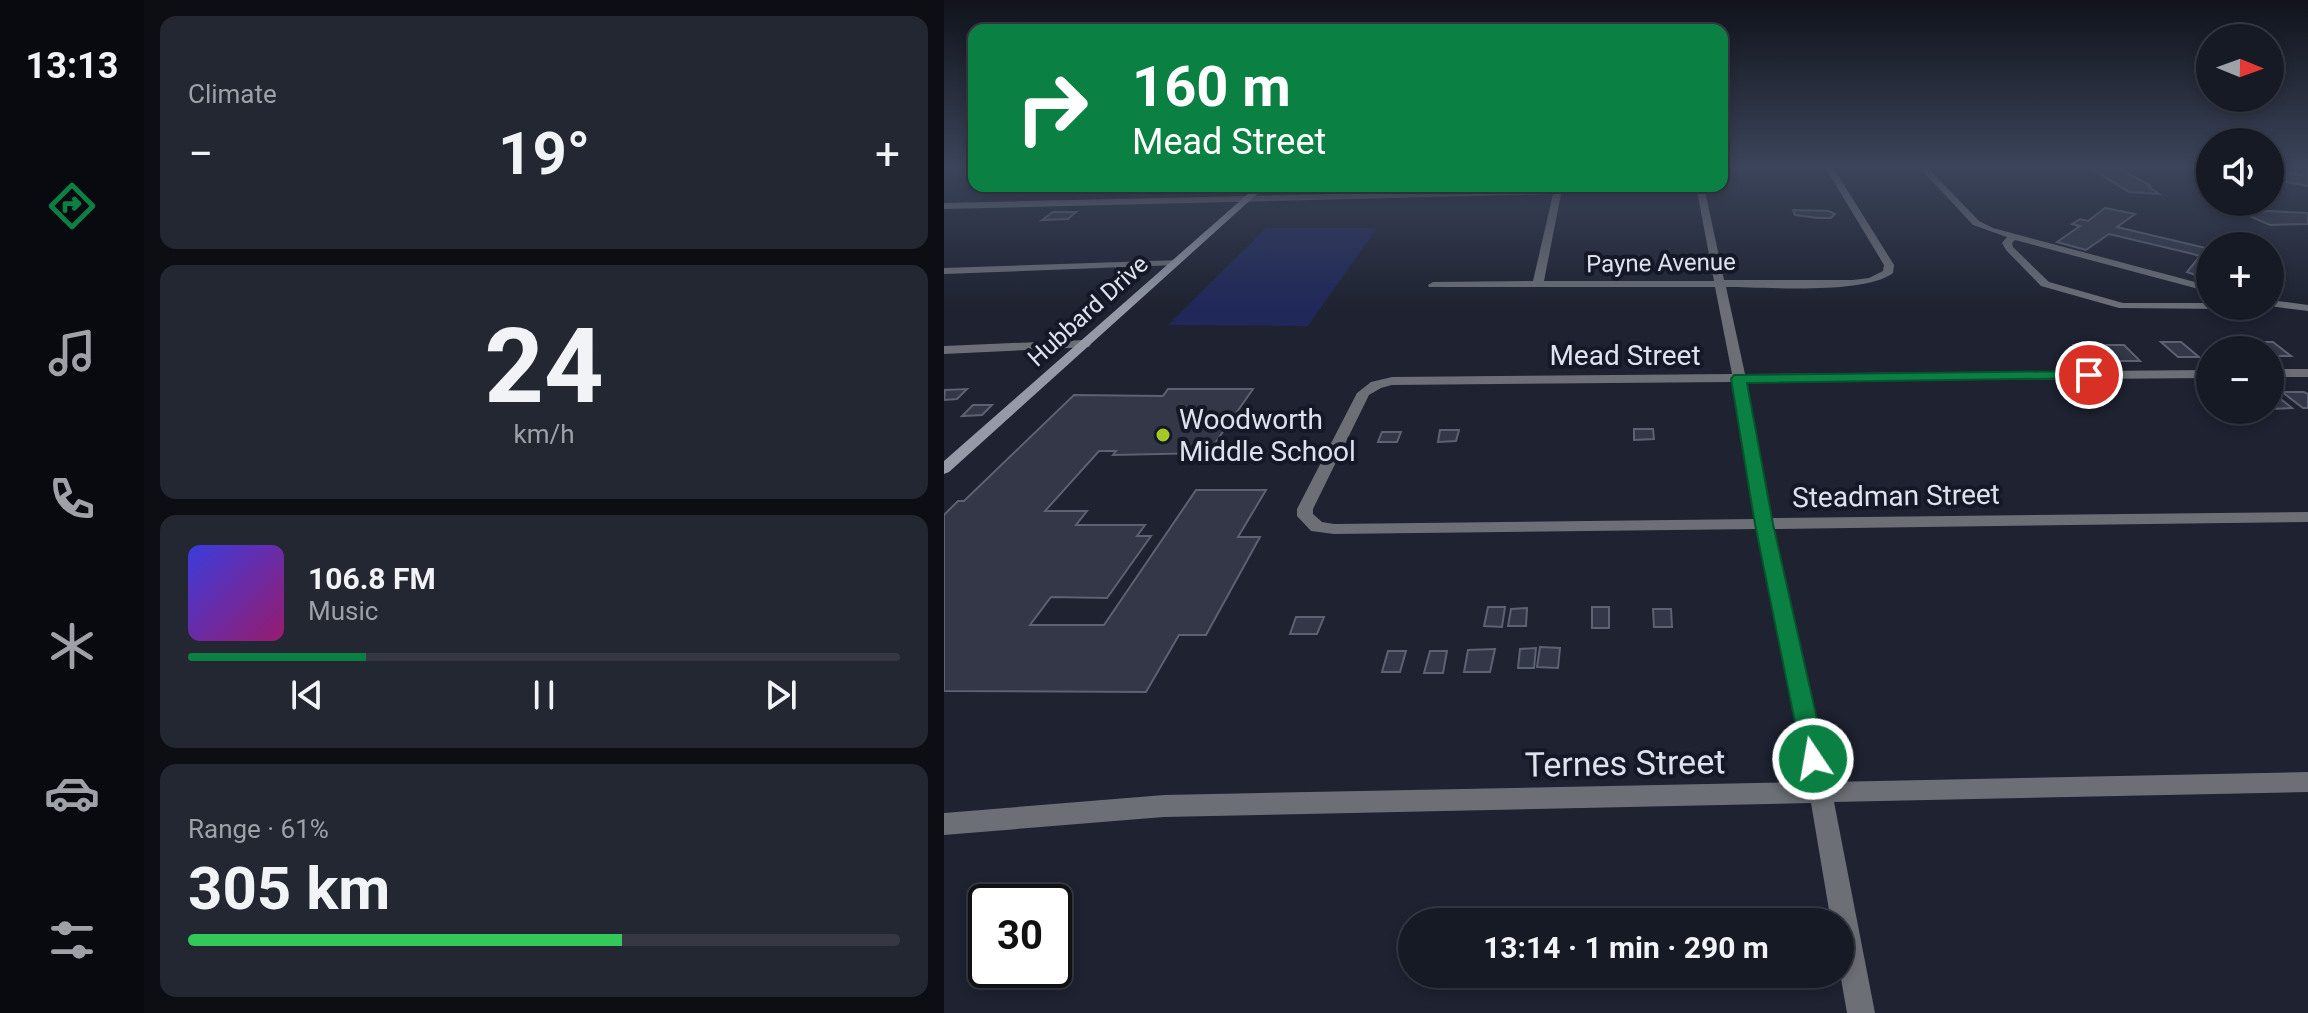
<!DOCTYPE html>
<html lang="en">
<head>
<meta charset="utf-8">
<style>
  :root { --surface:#161a25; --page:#232732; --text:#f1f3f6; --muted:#9ea1a7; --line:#353842; --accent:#0b8043 }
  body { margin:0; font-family:Roboto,sans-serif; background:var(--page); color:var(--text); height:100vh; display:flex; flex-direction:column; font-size:30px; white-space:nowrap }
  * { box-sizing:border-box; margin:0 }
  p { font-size:26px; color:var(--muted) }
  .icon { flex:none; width:44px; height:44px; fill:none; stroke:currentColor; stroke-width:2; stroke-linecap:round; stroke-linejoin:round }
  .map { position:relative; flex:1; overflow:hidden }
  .details { display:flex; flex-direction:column; gap:16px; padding:16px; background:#0c0e14; width:800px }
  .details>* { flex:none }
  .guide { position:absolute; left:24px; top:24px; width:760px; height:168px; border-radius:16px; box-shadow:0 4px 12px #0003,0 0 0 2px var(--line); background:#0b8043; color:#fff; overflow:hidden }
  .needle { width:52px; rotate:91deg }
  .controls { position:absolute; left:1252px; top:24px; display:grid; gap:16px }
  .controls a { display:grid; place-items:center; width:88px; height:88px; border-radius:50%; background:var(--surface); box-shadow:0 4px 12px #0003,0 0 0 2px var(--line); font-size:40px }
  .speed { position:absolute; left:24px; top:884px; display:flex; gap:16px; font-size:40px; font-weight:700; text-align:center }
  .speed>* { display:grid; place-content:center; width:104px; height:104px; border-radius:50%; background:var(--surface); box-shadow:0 4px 12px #0003,0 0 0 2px var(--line); line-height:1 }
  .speed .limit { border:4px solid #111; border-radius:12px; background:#fff; color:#111 }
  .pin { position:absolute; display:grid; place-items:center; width:68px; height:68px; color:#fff; margin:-34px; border:4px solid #fff; border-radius:50%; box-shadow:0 2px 8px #0007 }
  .me { position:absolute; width:88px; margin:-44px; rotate:348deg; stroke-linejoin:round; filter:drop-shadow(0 0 6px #0008) }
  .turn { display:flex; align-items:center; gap:28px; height:168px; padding:0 32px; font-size:36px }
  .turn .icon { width:104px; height:104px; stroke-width:2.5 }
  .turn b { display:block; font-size:56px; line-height:68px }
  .big { font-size:60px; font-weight:700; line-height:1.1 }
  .details .card { flex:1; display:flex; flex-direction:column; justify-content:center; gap:12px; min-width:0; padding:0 28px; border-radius:16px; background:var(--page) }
  .details .dial { align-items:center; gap:0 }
  .dial b { font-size:104px; line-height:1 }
  .song { display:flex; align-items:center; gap:24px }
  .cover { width:96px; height:96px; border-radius:12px; background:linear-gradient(135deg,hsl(240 70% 55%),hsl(320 70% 35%)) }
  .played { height:8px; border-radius:4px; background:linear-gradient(90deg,var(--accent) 25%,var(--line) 25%) }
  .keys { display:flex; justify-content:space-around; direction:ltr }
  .heat { display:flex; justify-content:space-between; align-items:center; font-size:44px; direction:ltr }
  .charge { height:12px; border-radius:6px; background:linear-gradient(90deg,#34c759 61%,var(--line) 0) }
  .trip { position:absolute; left:454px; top:908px; width:456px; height:80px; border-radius:40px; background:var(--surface); box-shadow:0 4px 12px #0003,0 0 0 2px var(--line); font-weight:700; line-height:80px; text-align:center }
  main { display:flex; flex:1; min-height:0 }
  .menu { display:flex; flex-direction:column; width:144px; justify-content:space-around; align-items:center; background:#090a0f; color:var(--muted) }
  .menu .icon { width:56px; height:56px }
  .menu .on { color:var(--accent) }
  .menu b { font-size:36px; color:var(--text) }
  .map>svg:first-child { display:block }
</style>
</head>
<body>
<main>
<nav class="menu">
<b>13:13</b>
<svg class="icon on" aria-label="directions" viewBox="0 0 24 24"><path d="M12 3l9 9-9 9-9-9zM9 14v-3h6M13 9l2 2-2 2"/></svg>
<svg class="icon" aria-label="music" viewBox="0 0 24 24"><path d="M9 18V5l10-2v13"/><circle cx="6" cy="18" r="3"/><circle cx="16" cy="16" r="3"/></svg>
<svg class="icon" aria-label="phone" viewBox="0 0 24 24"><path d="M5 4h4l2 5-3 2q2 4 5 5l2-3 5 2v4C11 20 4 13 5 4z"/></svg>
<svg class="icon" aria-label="climate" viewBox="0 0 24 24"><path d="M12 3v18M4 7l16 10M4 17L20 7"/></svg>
<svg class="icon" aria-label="car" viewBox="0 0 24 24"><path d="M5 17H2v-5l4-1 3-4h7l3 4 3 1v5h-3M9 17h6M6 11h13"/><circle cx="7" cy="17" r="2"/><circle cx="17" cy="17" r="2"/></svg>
<svg class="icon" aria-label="filters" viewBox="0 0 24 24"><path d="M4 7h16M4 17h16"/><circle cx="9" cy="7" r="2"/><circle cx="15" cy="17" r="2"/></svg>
</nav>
<section class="details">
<div class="card"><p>Climate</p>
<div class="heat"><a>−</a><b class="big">19°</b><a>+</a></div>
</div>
<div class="card dial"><b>24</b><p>km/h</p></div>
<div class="card">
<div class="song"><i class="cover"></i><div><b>106.8 FM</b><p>Music</p></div></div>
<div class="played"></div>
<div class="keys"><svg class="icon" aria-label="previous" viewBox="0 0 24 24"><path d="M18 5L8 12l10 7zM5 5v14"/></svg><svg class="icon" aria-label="pause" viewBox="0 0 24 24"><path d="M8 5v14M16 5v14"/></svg><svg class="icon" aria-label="next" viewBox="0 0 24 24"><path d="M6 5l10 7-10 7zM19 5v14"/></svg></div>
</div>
<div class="card"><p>Range · 61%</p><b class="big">305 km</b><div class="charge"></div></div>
</section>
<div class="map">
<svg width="1364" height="1013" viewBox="0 0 1364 1013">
  <rect width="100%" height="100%" fill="#1e2231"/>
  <path fill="#1f2859" d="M322 228H433L364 326 224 325Z"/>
  <g fill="#333747" stroke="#5c6173" stroke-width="2">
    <path d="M1145 167H1213L1174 168 1207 186H1204L1215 194 1185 192Z"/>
    <path d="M1364 168V186L1326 179V170L1357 175Z"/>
    <path d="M1161 208 1191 214 1173 227 1266 249V280L1243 272 1256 256 1245 253 1165 234 1142 250 1113 242 1136 226 1128 224 1136 219 1144 221Z"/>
    <path d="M849 210 885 211 891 214 887 218H874L851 215Z"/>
    <path d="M1324 211 1364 213V224L1326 225 1301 214Z"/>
    <path d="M109 212H132L124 219 98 220Z"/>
    <path d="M1279 235 1315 241 1317 244 1269 246Z"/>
    <path d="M1217 342H1237L1255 357H1234Z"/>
    <path d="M1309 342H1329L1347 356H1327L1326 350H1320Z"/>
    <path d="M1130 345H1150L1165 361H1144Z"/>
    <path d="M1160 345H1180L1196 361H1175Z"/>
    <path d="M23 389 13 399 0 400 1 390Z"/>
    <path d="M224 389H309L264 453 169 455 172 451H155L101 511H143L132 525H201L193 536H207L163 598 107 597 86 625H160L252 490H322L294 537H316L262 635H235L202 692 0 691V515L14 501H20L130 395 219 396Z"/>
    <path d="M1326 392H1328L1348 408 1326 409Z"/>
    <path d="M1338 392H1360L1364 394V408H1359Z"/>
    <path d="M29 405H48L38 415 18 416Z"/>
    <path d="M690 429H709L710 439 690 440Z"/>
    <path d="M496 430H515L512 441 494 442Z"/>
    <path d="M438 432H457L453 442H434Z"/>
    <path d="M544 607H561L558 627 540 626Z"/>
    <rect x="648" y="607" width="17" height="21"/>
    <path d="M583 608 582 626H564L567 609Z"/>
    <path d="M709 609H727L728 627H710Z"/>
    <path d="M352 617H380L373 634H346Z"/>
    <path d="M596 647 616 648 614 668 593 667Z"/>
    <path d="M592 648 590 668H574L576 649Z"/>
    <path d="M551 649 546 672H520L524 650Z"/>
    <path d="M444 651H462L456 672H438Z"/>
    <path d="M486 651H503L499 673H480Z"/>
  </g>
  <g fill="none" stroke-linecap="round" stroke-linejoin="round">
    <g fill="#6c6f76" fill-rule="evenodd">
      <path d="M881 167H889L950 265 949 273C920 295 821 287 782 287L801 374 1266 370V378L802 382 827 518 1364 512V522L829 529 885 782 1364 772V792L890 802 931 1013H903L896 973V922H887L867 803 220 817 0 835V813L220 795 863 782 813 529 390 534 367 531 353 516V509L413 393 427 382 448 377 788 374 771 287H485L484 285 489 282 589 281 609 194 0 209V203L610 189 611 186H619L618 189 760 186 780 280H909L925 278 939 271 940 265ZM753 191 770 281H600L617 194ZM789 382 811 519 390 524 378 522 369 514V509L425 395 437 388 448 385Z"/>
      <path d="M975 167H983L1035 221 1049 228 1266 286V292L1071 240 1068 243 1069 247 1105 282 1179 303H1266V306H1285L1279 309 1175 308 1097 286 1062 250 1058 243 1063 237 1029 225Z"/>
      <path d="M236 260V264L232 265 0 274V268Z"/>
      <path d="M1326 300 1364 305V311L1325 306Z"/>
      <path d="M141 340 147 344 145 347 0 354V346Z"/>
      <rect x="1326" y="369" width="38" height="8"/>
    </g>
    <path fill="#969aa7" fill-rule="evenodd" d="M313 186H322L5 472 0 474V461Z"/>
  </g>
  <linearGradient id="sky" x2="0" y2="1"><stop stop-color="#10131b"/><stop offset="0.54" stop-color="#3b445a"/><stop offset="1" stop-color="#3b445a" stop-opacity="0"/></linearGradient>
  <rect width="1364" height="309" fill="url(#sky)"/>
  <path fill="#0b8043" stroke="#07532c" stroke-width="2" d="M1145 371 1150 372V378L803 383 829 524 882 759 878 767 869 770 860 767 811 524 787 379 790 375Z"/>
  <circle fill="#a5c823" stroke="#151927" stroke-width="3" cx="219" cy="435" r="8"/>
  <g text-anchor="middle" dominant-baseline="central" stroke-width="8" stroke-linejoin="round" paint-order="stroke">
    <g font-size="24" fill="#dee2ec" stroke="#151927">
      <text transform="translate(717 263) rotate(-1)">Payne Avenue</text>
      <text transform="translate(144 311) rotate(-42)">Hubbard Drive</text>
    </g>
    <g font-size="28" fill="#dee2ec" stroke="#151927">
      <text x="681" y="355">Mead Street</text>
      <text transform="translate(952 496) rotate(-1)">Steadman Street</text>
    </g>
    <g font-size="28" fill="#dee2ec" stroke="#151927" text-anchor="start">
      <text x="235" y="419">Woodworth<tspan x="235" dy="32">Middle School</tspan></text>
    </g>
    <g font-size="34" fill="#dee2ec" stroke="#151927">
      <text transform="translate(681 763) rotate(-1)">Ternes Street</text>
    </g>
  </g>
</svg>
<div class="controls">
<a><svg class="needle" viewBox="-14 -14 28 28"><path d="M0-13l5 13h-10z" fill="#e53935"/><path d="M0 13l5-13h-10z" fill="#9ea1a7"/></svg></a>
<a><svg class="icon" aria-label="sound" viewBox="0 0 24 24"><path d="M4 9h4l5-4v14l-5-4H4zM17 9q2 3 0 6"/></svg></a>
<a>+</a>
<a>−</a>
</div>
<div class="speed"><div class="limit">30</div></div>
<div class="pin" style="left:1145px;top:375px;background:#d93025"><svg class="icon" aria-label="arrive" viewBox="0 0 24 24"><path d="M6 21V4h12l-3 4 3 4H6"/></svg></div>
<svg class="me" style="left:869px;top:759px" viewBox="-20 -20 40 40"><circle r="17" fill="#0b8043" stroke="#fff" stroke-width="3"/><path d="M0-11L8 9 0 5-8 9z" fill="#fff"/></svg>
<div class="trip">13:14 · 1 min · 290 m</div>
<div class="guide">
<div class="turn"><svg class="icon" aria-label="right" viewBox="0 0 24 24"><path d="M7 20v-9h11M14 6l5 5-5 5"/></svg><div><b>160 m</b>Mead Street</div></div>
</div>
</div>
</main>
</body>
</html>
